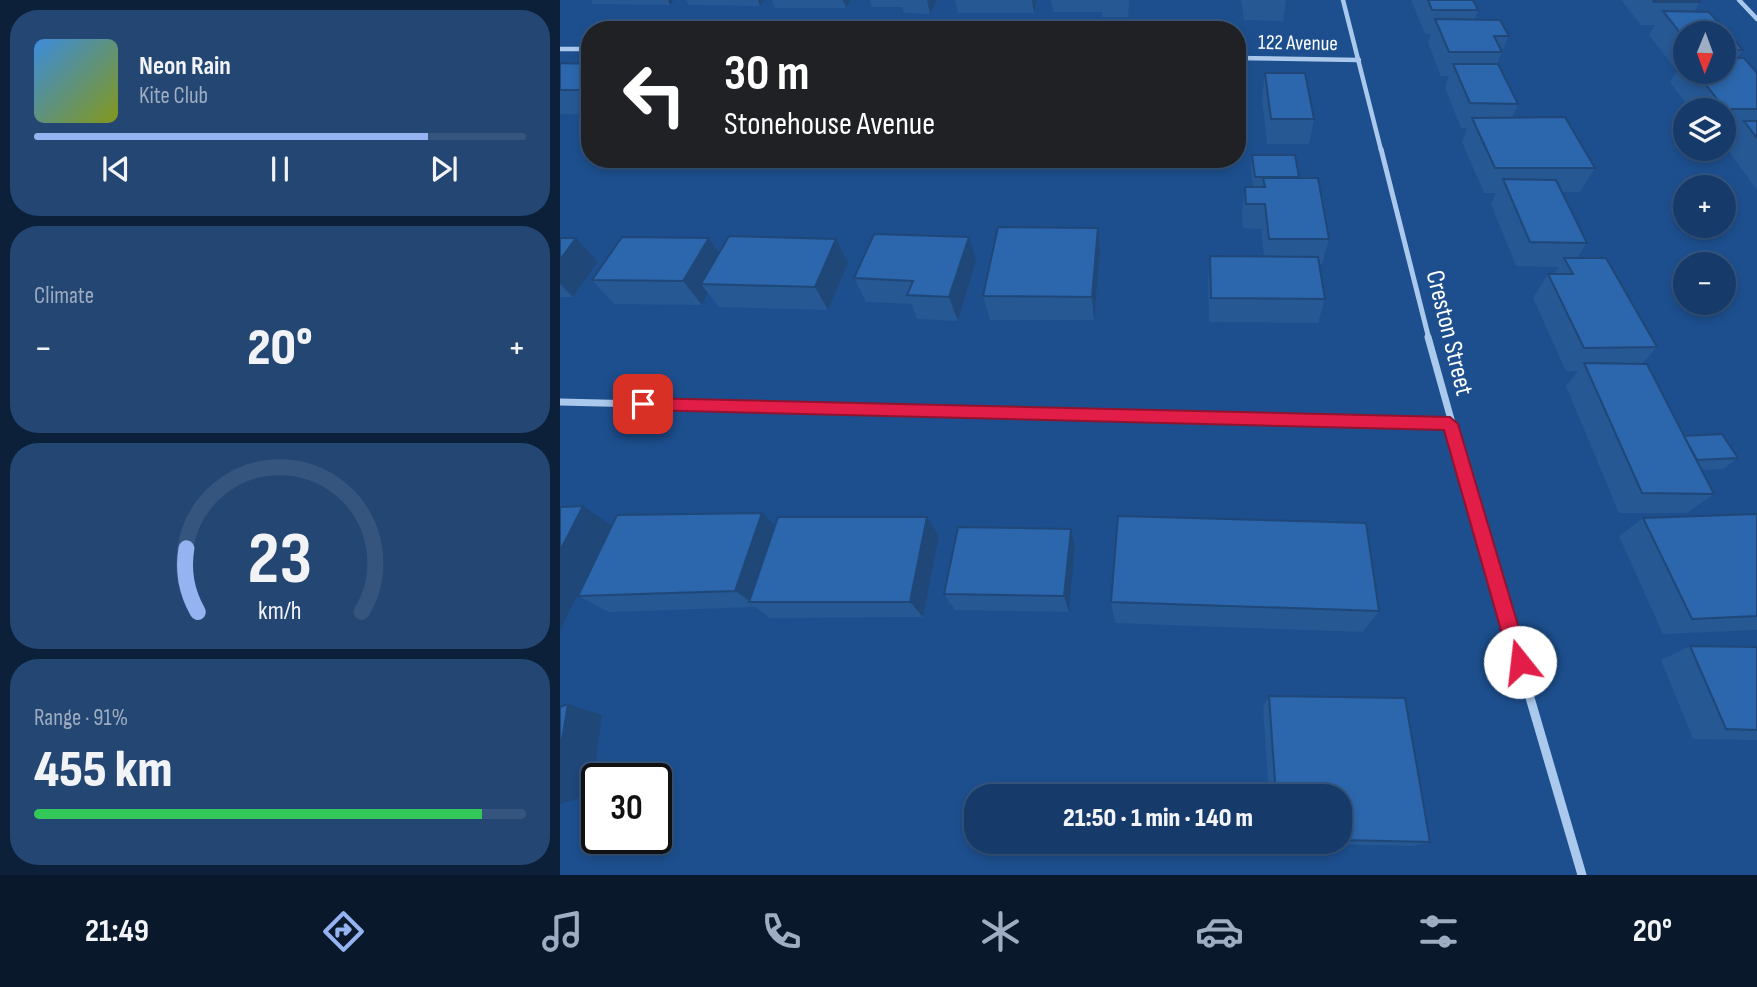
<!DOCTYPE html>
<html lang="en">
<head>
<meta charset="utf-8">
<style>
  :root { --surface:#163b6a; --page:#234672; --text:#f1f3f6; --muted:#9eadc1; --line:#35557e; --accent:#95b2f1 }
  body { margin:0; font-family:"Sofia Sans Condensed",sans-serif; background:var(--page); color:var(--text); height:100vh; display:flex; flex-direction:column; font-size:26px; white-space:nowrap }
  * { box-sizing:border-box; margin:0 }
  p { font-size:23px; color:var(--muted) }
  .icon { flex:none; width:38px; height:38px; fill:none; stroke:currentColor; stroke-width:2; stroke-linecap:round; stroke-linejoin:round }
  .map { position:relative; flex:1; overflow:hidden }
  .side { display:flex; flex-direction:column; gap:10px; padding:10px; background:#0c203a; width:560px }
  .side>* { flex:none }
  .guide { position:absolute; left:21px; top:21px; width:665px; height:147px; border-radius:28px; box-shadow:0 4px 10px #0003,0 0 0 2px var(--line); background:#202124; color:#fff; overflow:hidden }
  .needle { width:46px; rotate:181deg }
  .controls { position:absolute; left:1113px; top:21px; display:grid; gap:14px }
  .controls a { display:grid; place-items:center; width:63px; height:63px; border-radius:50%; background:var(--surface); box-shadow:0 4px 10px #0003,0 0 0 2px var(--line); font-size:35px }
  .speed { position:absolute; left:21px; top:763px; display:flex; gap:14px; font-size:35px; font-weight:700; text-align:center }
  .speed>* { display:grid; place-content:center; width:91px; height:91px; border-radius:50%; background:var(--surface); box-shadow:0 4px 10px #0003,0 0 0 2px var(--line); line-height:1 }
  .speed .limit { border:4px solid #111; border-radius:10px; background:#fff; color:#111 }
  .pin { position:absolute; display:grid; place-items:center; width:60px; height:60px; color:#fff; margin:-30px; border-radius:14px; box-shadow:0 4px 10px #0006 }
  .me { position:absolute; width:77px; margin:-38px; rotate:344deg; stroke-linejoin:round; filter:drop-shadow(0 0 5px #0008) }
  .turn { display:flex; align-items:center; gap:24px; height:147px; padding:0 28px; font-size:32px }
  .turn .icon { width:91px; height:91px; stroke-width:2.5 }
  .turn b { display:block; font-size:49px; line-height:60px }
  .big { font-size:52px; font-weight:800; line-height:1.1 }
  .side .widget { flex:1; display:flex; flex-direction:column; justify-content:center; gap:10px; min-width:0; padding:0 24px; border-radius:28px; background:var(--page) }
  .side .dial { align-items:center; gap:0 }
  .dial svg { height:182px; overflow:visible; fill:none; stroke:var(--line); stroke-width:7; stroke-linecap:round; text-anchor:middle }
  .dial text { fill:var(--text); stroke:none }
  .song { display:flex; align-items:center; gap:21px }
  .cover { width:84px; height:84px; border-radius:10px; background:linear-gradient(135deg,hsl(210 70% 55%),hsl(70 70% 35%)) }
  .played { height:7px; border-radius:4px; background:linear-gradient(90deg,var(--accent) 80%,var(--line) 80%) }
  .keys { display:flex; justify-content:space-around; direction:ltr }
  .heat { display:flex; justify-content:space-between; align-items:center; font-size:38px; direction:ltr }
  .charge { height:10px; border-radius:5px; background:linear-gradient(90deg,#34c759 91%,var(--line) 0) }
  .trip { position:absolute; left:404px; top:784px; width:388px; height:70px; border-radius:28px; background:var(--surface); box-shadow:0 4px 10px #0003,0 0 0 2px var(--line); font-weight:800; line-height:70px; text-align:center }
  .dock { display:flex; height:112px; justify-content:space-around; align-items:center; background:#09182a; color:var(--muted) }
  .dock .icon { width:49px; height:49px }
  .dock .current { color:var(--accent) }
  .dock b { font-size:32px; color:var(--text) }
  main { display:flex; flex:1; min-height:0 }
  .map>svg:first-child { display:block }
</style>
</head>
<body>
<main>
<section class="side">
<div class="widget">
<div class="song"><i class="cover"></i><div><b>Neon Rain</b><p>Kite Club</p></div></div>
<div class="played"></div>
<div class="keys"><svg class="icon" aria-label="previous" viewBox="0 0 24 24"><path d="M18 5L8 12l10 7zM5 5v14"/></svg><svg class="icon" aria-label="pause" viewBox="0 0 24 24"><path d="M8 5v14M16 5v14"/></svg><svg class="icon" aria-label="next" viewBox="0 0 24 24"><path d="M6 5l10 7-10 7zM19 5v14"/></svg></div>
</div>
<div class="widget"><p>Climate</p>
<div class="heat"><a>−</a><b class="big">20°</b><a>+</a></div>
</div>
<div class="widget dial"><svg viewBox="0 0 100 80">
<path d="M14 69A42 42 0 1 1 86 69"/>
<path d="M14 69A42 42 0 0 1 9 41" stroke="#95b2f1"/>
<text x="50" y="56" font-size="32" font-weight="700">23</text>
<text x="50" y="72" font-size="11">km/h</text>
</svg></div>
<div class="widget"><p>Range · 91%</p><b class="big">455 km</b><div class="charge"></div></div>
</section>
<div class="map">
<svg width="1197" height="875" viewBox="0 0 1197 875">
  <rect width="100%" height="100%" fill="#1d4f8e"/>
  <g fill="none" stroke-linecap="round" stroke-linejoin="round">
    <g stroke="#abc9ed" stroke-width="4.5">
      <path d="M783 0 821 150"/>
      <path d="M1179 0 1197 19"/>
      <path d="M0 49H30"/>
      <path d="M677 58 799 60"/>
    </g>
    <path stroke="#abc9ed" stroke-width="5" d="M821 149 869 339"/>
    <g stroke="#abc9ed" stroke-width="7">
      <path d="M868 337 935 577"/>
      <path d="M0 402 890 424"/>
    </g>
    <path stroke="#abc9ed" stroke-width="9" d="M934 575 1022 875"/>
  </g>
  <g fill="#265894" fill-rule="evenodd">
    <path d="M31 0H114L110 5 33 4Z"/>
    <path d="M126 0H205L200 6 129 5Z"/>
    <path d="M212 0H291L286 8H215Z"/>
    <path d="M310 0H377L370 14 344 13 342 7H312Z"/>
    <path d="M395 0H477L474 13H398Z"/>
    <path d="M491 0H569L568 17H542V12H493Z"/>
    <path d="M681 0H726L723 21 684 20Z"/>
    <path d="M851 0H913L918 10 915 19 949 36 937 64 958 104 952 118 1035 168 1020 192H1002L1027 243 1017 258 1097 347 1082 364 1124 436 1178 458 1163 469 1142 470 1154 494 1127 513H1059L1006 386 1018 371H1006L973 298 988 274H994L999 267 956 266 931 204 936 193H924L902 142 907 128H901L885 88 889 76H881L868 43 871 34H865Z"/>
    <path d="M1061 0H1139L1140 2 1134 12H1149L1183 50 1177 58H1184L1197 73V190L1165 146 1174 134H1164V110H1131L1110 82 1117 71 1089 35 1095 25H1081ZM1125 33H1164V72H1125Z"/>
    <path d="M0 63 30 64V114H0Z"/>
    <path d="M705 73 754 119 749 144H707L702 97Z"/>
    <path d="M692 155 739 178 769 239 762 264H759L765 299 758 323 649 322 648 280 650 256 704 257 701 229 683 228 682 212 685 187H693L691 168Z"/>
    <path d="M0 238 38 262 13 297H0Z"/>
    <path d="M149 238 159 253 276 239 288 263 268 310 159 307 148 293 142 305 54 304 32 280Z"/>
    <path d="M540 253 534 320H430L423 296Z"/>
    <path d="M416 261 398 321 357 319 351 304 306 302 294 278Z"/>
    <path d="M1197 514V630L1103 634 1059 536 1083 518Z"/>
    <path d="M215 525 379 536 363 617 210 618 195 607 49 612 18 596Z"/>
    <path d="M511 529 515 547 509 612 395 610 384 594Z"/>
    <path d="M551 602 819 611 803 632 555 623Z"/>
    <path d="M1130 646 1197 647V740L1133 739 1101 660Z"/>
    <path d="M709 696 870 842 853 846 712 843V842H780V796H709L703 707Z"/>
  </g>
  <g fill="#1f4778">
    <path d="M108 0H114L110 5Z"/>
    <path d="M198 0H205L200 6Z"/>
    <path d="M283 0H291L286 8Z"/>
    <path d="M367 0H377L370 14Z"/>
    <path d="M472 0H477L474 13Z"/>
    <path d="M30 81V102L21 90Z"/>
    <path d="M538 228 540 253 534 320 532 297Z"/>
    <path d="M409 237 416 261 398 321 389 297Z"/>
    <path d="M16 238 38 262 13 297 0 284V260Z"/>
    <path d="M149 238 165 262 141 284 148 293 142 305 123 281Z"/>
    <path d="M276 239 288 263 268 310 255 287Z"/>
    <path d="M23 506 51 525 0 631V551Z"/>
    <path d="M202 513 221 531 191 602 175 591Z"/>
    <path d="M367 517 379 536 363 617 350 602Z"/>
    <path d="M511 529 515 547 509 612 504 596Z"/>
    <path d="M8 704 42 715 31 795 0 804V752Z"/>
  </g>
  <g fill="#2c66ac" stroke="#1f4778" stroke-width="2">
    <path d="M868 0H913L918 10H872Z"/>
    <path d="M1093 0H1139L1140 2H1094Z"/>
    <path d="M1103 11 1149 12 1183 50 1164 49V33H1125V39Z"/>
    <path d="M875 19 940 20 949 36H934L942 52H889Z"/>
    <path d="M1164 58H1184L1197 73V109H1165L1136 72H1164Z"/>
    <path d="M0 63 30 64V81L21 90H0Z"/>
    <path d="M893 64H938L958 104 910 103Z"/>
    <path d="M705 73H745L754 119H711Z"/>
    <path d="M1005 117 1035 168H935L912 118Z"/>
    <path d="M1184 121H1197V138Z"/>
    <path d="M692 155H735L739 177H695Z"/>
    <path d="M703 178H758L769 239H709L705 204H686L685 187H705Z"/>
    <path d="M943 179 996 180 1027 243 970 242Z"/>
    <path d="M438 227 538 228 532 297 423 296Z"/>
    <path d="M314 234 409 237 389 297 347 295 353 281 294 278Z"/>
    <path d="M169 236 276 239 255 287 141 284Z"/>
    <path d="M62 237 149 238 123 281 32 280Z"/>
    <path d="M0 238H16L0 260Z"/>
    <path d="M650 256 758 257 765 299 651 298Z"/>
    <path d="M1004 258H1046L1097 347 1024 348 988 274H1013Z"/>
    <path d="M1024 363 1087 364 1154 494 1082 493Z"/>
    <path d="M1162 434 1178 458 1137 460 1124 436Z"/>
    <path d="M23 506 0 551V507Z"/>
    <path d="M202 513 175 591 18 596 57 515Z"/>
    <path d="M1197 514V616L1132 619 1083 518Z"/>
    <path d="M558 516 806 523 819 611 551 602Z"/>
    <path d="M218 517H367L350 602H189Z"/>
    <path d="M398 527 511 529 504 596 384 594Z"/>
    <path d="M1130 646 1197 647V730L1166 729Z"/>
    <path d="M709 696 845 698 870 842 780 840V796H716Z"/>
    <path d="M8 704 0 752V707Z"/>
  </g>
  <path fill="#e11d48" stroke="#92132f" stroke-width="2" d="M83 398 890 417 898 424 969 662 966 668 960 671 953 668 950 662 884 430 83 410 76 404Z"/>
  <g text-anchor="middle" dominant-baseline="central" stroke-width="7" stroke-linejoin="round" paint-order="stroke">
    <g font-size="21" fill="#fff" stroke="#1d4f8e">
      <text transform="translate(738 43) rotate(1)">122 Avenue</text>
    </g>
    <g font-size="26" fill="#fff" stroke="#1d4f8e">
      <text transform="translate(889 333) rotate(76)">Creston Street</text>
    </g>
  </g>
</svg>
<div class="controls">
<a><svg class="needle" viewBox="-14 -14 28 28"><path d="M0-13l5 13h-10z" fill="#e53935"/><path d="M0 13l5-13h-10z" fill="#9eadc1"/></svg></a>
<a><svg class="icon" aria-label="layers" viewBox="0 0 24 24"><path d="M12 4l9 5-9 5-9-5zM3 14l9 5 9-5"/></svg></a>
<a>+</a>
<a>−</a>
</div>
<div class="speed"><div class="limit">30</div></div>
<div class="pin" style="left:83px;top:404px;background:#d93025"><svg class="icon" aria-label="arrive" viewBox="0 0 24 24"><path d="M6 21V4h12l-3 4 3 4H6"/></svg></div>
<svg class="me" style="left:960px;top:662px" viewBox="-20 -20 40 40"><circle r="19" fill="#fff"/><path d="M0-13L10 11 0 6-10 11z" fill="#e11d48"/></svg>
<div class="trip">21:50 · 1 min · 140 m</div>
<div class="guide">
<div class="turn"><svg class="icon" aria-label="left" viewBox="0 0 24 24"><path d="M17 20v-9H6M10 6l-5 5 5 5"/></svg><div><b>30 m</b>Stonehouse Avenue</div></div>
</div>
</div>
</main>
<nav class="dock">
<b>21:49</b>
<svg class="icon current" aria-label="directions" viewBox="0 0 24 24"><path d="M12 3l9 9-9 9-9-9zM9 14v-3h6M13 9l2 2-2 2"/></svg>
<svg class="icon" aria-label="music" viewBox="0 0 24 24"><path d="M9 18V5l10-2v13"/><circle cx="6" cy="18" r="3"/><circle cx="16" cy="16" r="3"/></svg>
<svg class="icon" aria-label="phone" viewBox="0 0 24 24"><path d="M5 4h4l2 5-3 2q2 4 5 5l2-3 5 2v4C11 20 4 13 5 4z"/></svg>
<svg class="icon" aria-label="climate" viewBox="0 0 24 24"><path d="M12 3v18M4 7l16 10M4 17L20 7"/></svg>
<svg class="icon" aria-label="car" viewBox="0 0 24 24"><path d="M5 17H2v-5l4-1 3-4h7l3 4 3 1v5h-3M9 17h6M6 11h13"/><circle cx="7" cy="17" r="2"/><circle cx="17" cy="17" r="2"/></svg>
<svg class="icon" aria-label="filters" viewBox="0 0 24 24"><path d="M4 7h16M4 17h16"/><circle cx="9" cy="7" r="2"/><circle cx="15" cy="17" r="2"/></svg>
<b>20°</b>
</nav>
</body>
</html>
